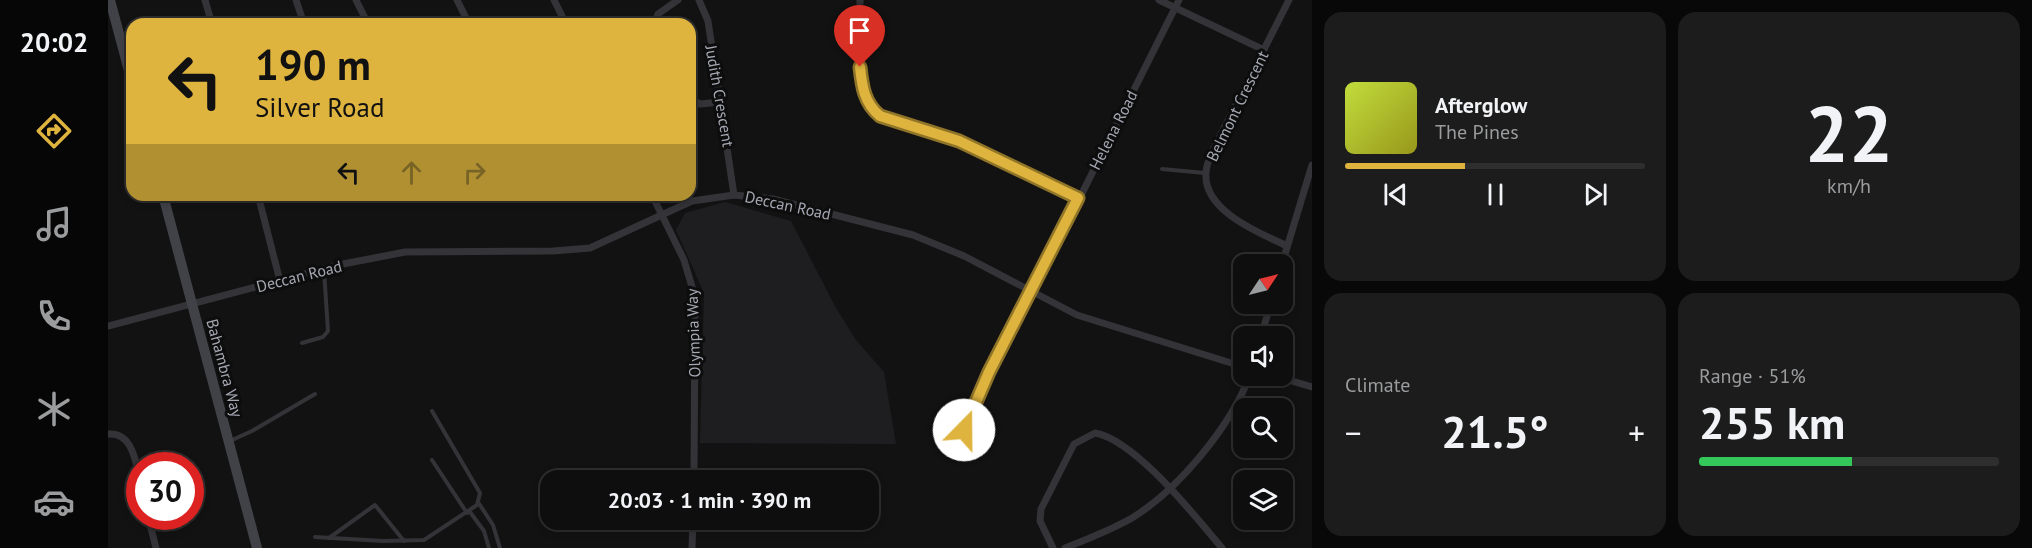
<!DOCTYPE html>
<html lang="en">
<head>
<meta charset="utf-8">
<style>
  :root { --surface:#0e0e0e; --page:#1c1c1c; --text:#f1f3f6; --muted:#9b9c9e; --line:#2e2e2e; --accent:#deb43f }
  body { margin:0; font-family:"PT Sans",sans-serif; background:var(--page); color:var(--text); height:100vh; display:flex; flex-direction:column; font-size:22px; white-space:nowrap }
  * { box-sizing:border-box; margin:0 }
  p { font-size:20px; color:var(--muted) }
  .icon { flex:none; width:33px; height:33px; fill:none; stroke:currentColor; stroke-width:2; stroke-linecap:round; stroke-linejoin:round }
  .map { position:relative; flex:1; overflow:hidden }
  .sheet { display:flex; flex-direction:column; gap:12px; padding:12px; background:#080808; width:720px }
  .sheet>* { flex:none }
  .top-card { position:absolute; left:18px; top:18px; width:570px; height:183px; border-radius:18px; box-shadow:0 3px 9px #0003,0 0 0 2px var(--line); background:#deb43f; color:#111; overflow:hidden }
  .needle { width:39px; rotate:55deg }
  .tools { position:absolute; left:1125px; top:254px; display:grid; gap:12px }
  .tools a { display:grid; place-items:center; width:60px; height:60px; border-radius:12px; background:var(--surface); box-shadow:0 3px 9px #0003,0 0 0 2px var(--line); font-size:30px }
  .speed { position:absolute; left:18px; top:452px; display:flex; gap:12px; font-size:30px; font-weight:700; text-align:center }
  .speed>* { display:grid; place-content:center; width:78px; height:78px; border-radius:50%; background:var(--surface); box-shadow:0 3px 9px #0003,0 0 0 2px var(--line); line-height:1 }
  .speed .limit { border:9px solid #d22; background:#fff; color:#111 }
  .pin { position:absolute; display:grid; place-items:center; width:51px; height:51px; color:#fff; margin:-62px -26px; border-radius:50% 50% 50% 0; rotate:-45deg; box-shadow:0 0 6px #0007 }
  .pin .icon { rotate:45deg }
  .me { position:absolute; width:66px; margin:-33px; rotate:22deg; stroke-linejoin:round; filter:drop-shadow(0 0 4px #0008) }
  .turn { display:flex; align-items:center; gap:21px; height:126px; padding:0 30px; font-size:27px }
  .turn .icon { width:78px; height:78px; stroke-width:2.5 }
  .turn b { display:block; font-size:42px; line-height:51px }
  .lanes { display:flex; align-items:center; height:57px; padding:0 30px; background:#0003; justify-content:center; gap:30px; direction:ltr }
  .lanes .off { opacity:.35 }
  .big { font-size:45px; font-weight:600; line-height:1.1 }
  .sheet .card { flex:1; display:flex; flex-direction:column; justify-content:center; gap:9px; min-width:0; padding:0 21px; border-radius:18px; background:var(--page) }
  .sheet .dial { align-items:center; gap:0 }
  .dial b { font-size:78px; line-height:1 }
  .song { display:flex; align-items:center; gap:18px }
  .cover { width:72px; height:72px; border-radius:9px; background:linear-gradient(135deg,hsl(70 70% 55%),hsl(60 70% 35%)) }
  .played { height:6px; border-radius:3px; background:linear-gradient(90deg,var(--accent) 40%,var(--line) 40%) }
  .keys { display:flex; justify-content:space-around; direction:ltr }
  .heat { display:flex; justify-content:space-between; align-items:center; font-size:33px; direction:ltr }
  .charge { height:9px; border-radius:4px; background:linear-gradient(90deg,#34c759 51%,var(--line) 0) }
  .sheet .tiles { flex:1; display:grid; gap:12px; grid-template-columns:repeat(2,1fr) }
  .trip { position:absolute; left:432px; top:470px; width:339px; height:60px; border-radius:18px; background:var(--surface); box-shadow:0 3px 9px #0003,0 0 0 2px var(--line); font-weight:600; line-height:60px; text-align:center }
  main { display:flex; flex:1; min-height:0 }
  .dock { display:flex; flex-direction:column; width:108px; justify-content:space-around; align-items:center; background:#060606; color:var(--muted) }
  .dock .icon { width:42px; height:42px }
  .dock .on { color:var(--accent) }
  .dock b { font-size:27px; color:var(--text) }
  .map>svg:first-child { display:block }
</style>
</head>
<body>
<main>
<nav class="dock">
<b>20:02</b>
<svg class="icon on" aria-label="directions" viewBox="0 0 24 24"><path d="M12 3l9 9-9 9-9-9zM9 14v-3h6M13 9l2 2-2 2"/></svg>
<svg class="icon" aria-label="music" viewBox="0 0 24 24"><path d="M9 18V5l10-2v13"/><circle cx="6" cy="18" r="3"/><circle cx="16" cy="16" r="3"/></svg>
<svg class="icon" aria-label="phone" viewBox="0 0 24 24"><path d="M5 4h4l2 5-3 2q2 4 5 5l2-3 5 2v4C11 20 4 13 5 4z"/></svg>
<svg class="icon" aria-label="climate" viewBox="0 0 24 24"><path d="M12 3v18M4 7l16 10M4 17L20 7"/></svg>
<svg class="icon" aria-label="car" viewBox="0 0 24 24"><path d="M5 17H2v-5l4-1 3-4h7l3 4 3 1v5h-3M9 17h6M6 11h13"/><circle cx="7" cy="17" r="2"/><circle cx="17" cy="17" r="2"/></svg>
</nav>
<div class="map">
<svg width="1204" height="548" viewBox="0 0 1204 548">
  <rect width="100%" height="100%" fill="#121213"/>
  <path fill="#1e1e20" d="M617 202 683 221 728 308 748 340 776 372 788 444 592 443 596 293 568 230 577 213Z"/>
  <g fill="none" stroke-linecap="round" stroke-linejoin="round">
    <g stroke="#333338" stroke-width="4">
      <path d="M1054 169 1097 173"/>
      <path d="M194 343 215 337 220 331 216 270"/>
      <path d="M122 441 144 431 207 394"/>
      <path d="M324 460 359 513"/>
      <path d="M370 502 385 525 392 548"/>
      <path d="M362 512 376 531 381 548"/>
      <path d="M207 537 275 541 316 540 369 505 372 493 324 411"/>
      <path d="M221 538 267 505 296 541"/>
    </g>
    <g stroke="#333338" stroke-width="7">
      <path d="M97 0 104 24"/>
      <path d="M188 0 196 24"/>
      <path d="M248 0 260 24"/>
      <path d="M349 0 361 24"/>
      <path d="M446 0 458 24"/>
      <path d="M591 0 600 21 626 195"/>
      <path d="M752 0C752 31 744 77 761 105 771 122 796 124 814 130 869 147 918 174 970 198"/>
      <path d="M1051 0 1156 50"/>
      <path d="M546 24 550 14 570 0"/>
      <path d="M582 98 592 104 614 102"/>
      <path d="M150 195 172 281"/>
      <path d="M544 195 576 260 587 297 586 480"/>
      <path d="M151 199 164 195"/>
      <path d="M1179 246C1152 233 1095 211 1098 173 1098 165 1102 157 1105 150L1181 0"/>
      <path d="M1174 264 1204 165"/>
      <path d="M0 326 235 264 297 252 445 251 482 248 584 201 626 195 665 199 805 235 856 256 969 315 1136 367"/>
      <path d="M1153 336 1163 303"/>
      <path d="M1163 375 1204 387"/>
      <path d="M0 434C24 432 27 460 32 478"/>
      <path d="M844 454 881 372 924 293 1071 0"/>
      <path d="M40 516 48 548"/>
      <path d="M584 548 585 519"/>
      <path d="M945 548 932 521 933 509 966 444 987 433C1027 440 1087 516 1114 548"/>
      <path d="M957 548C980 539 1003 530 1024 518 1071 489 1123 426 1142 375"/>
    </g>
    <g stroke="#414247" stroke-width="10">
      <path d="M2 0 24 82"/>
      <path d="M55 195 149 548"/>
    </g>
  </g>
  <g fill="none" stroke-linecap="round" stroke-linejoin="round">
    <g stroke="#907529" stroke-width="15">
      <path id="route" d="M752 67C754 86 756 103 772 116L851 141 970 198 881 372 856 430"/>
    </g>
    <use href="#route" stroke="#deb43f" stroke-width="10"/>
  </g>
  <g text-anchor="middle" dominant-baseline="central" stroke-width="6" stroke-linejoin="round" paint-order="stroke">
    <g font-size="16" fill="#a5a8b2" stroke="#0d0d0e">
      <text transform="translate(612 96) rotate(80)">Judith Crescent</text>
      <text transform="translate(1129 106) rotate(-64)">Belmont Crescent</text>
      <text transform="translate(1005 130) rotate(-63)">Helena Road</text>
      <text transform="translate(680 205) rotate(12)">Deccan Road</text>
      <text transform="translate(191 276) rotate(-14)">Deccan Road</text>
      <text transform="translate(585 333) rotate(-92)">Olympia Way</text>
      <text transform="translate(117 368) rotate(75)">Bahambra Way</text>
    </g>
  </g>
</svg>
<div class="tools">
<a><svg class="needle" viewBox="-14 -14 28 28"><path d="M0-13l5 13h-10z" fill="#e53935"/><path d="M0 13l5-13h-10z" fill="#9b9c9e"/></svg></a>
<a><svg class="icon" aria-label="sound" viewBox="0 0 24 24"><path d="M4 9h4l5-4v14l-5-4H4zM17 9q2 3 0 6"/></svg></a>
<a><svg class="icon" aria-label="search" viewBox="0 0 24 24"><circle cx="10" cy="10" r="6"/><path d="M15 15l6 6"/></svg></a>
<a><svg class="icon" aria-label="layers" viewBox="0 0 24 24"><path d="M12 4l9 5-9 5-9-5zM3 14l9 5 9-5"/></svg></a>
</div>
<div class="speed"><div class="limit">30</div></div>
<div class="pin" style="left:752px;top:67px;background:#d93025"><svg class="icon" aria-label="arrive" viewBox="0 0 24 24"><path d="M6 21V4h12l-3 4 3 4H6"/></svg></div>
<svg class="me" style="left:856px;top:430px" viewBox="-20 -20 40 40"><circle r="19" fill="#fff"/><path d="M0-13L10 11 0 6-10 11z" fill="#deb43f"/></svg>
<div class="trip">20:03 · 1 min · 390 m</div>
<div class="top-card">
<div class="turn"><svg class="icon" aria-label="left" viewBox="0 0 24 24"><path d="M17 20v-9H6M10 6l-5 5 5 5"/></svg><div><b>190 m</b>Silver Road</div></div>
<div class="lanes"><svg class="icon" aria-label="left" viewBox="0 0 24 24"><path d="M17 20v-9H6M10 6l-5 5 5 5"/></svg><svg class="icon off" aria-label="ahead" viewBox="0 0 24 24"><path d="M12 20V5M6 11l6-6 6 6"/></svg><svg class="icon off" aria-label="right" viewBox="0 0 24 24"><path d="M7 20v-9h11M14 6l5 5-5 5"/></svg></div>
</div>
</div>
<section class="sheet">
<div class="tiles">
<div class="card">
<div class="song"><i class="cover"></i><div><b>Afterglow</b><p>The Pines</p></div></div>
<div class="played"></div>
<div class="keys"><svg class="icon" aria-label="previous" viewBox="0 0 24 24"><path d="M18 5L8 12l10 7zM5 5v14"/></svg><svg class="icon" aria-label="pause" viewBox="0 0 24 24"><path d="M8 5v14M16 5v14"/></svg><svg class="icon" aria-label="next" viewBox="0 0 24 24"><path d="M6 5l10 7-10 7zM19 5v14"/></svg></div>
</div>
<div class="card dial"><b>22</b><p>km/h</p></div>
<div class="card"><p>Climate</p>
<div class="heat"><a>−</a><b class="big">21.5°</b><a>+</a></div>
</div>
<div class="card"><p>Range · 51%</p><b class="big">255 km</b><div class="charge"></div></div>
</div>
</section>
</main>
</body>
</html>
